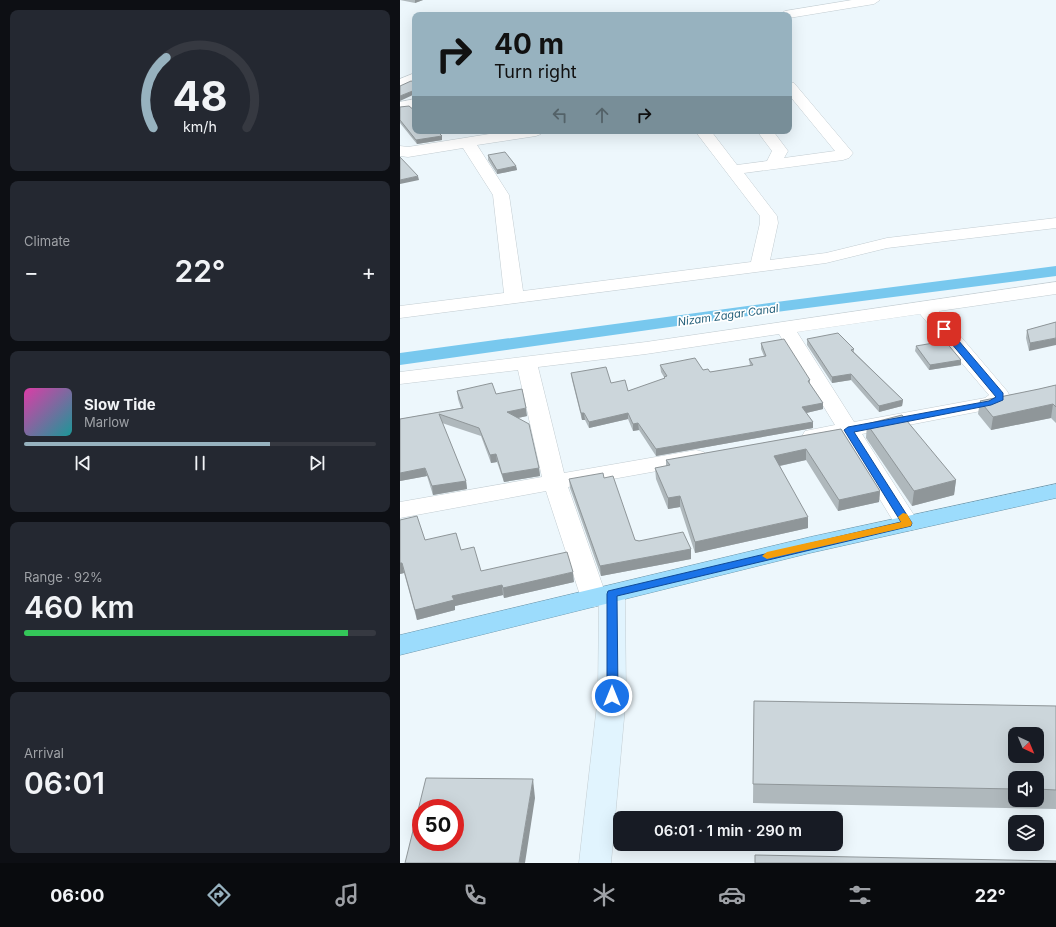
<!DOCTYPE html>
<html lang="en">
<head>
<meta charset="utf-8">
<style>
  :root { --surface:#171b24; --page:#242831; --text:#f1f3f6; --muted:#9ea1a6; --line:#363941; --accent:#97b2bf }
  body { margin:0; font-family:Inter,sans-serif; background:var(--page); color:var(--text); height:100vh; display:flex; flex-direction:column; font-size:15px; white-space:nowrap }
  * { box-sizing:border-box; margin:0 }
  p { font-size:13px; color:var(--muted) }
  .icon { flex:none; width:22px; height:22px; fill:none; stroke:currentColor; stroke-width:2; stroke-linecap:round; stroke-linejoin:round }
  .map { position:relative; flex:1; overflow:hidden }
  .drawer { display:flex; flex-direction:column; gap:10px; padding:10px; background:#0d0f14; width:400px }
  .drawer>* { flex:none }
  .hud { position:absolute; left:12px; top:12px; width:380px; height:122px; border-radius:8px; box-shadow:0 4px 16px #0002; background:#97b2bf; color:#111; overflow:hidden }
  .needle { width:26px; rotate:136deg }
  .controls { position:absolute; left:608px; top:727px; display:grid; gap:8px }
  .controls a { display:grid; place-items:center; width:36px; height:36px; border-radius:8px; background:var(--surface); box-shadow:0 4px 16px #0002; font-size:20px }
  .speed { position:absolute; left:12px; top:799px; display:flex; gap:8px; font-size:20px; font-weight:700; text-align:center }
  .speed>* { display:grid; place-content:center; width:52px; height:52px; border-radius:50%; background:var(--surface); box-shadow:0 4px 16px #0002; line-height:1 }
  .speed .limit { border:6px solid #d22; background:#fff; color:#111 }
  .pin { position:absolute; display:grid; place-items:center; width:34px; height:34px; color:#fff; margin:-17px; border-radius:8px; box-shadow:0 2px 6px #0006 }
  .me { position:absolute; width:44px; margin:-22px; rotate:0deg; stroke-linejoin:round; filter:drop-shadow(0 0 3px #0008) }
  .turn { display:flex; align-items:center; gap:14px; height:84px; padding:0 16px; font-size:18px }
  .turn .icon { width:52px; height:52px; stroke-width:2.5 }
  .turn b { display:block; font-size:28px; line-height:34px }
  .lanes { display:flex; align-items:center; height:38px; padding:0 16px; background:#0003; justify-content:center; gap:20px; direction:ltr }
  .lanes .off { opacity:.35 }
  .big { font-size:30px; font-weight:600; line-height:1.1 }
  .drawer .card { flex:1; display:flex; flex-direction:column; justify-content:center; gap:6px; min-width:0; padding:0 14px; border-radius:8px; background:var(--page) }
  .drawer .dial { align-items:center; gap:0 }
  .dial svg { height:104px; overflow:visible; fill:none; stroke:var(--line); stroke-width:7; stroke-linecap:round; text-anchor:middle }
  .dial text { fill:var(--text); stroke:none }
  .song { display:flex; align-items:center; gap:12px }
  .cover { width:48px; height:48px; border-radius:6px; background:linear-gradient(135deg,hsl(320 70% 55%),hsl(180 70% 35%)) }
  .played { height:4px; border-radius:2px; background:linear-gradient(90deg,var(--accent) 70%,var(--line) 70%) }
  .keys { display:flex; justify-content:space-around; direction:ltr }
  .heat { display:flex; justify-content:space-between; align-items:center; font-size:22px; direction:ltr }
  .charge { height:6px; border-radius:3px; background:linear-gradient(90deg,#34c759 92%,var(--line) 0) }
  .trip { position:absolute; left:213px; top:811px; width:230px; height:40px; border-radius:8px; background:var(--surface); box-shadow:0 4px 16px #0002; font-weight:600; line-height:40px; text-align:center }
  .tabs { display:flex; height:64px; justify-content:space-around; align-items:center; background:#090b0e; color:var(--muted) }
  .tabs .icon { width:28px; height:28px }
  .tabs .on { color:var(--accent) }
  .tabs b { font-size:18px; color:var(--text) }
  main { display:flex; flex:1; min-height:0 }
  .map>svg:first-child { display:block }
</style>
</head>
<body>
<main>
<section class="drawer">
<div class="card dial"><svg viewBox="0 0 100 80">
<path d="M14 69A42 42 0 1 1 86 69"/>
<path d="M14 69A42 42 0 0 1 24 15" stroke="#97b2bf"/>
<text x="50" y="56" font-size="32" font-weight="700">48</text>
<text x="50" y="72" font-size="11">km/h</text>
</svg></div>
<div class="card"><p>Climate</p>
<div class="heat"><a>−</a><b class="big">22°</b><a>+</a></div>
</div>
<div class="card">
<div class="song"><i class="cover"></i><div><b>Slow Tide</b><p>Marlow</p></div></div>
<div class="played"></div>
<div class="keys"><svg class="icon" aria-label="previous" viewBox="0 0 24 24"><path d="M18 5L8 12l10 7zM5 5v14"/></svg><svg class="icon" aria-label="pause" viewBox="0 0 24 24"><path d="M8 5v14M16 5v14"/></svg><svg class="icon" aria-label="next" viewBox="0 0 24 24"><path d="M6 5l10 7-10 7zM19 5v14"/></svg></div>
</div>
<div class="card"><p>Range · 92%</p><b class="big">460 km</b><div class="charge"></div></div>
<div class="card"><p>Arrival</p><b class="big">06:01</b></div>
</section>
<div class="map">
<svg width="656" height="863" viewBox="0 0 656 863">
  <rect width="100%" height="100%" fill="#edf7fc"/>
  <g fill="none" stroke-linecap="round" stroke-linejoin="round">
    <path fill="#78c8ee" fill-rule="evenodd" d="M656 266V276L384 311 0 365V353L384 301Z"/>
    <g stroke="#c3cdd2" stroke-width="1">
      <g id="street">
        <path d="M452 0H480L474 4 389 18V15H379L385 11Z"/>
        <path d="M15 73V82L0 88V79Z"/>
        <path d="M389 82 394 83 453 153 449 158 443 160 344 173 377 216 378 223 370 260 426 253 487 238 656 218V228L487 248 426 263 0 318V306L104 293 93 195 63 148 8 157 0 156V146L8 147 108 131H144L141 134 136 136 77 145 109 195 123 291 351 262 360 223V216L295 131H311L337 165 367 161 372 151 357 131H373L388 151 384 158 435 151 389 95Z"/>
        <path d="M15 99V107L0 110V102Z"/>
        <path d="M656 282V294L539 311 607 391 611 398 608 403 591 409 462 434 519 523 516 529 507 531 498 529 442 437 413 443 405 441 402 436 405 431 435 425 379 334 246 354 138 367 164 473 296 450 304 452 307 457 304 462 296 464 168 487 207 598 203 604 194 607 185 604 181 598 146 491 0 518V502L142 477 118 370 0 384V372L246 342ZM520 314 589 395 585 398 454 422 397 332Z"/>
      </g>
    </g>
    <g stroke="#c3cdd2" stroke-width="1">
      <path id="secondary" d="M212 585 221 588 225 594 226 696 211 863H179L198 696 199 594 203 588Z"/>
    </g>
    <g stroke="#6a95aa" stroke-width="1">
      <path id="highway" d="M656 484V498L410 553 0 655V635L410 537Z"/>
    </g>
    <use href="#street" fill="#fff" fill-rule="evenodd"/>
    <use href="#secondary" fill="#e1f4fe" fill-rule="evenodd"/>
    <use href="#highway" fill="#9cdcfc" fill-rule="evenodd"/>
  </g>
  <g fill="#afb8bc" fill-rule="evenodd">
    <path d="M0 0H23L15 3Z"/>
    <path d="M0 107 42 140 17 144 0 123Z"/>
    <path d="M88 155 116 166 117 170 97 174 88 160Z"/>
    <path d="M656 322 629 351 626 338 627 330Z"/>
    <path d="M407 339 454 349V352L503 400 502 406 479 412 451 380 432 383 407 345Z"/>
    <path d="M361 343 410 380V384L423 403V409L406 413 413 428 256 456 239 430 233 431 228 419 189 428 185 420H182L172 380 171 373 211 383 228 391 264 379V377L261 372 260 365 303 370 310 372 350 366 349 359 364 356 361 349Z"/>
    <path d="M516 346 561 360V365L529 370 515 351Z"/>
    <path d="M656 385V423L651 418 591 430 578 414 580 401 639 389Z"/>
    <path d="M57 391 96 394 127 416 118 418 139 468 140 476 104 482 97 462 91 463 81 436 42 423 66 481 67 489 33 495 27 476 0 481V419L61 408 58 399Z"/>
    <path d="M467 424 556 480 554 495 512 506 466 438Z"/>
    <path d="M441 429 480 491 479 502 438 511 406 460 380 466 408 528 295 553 280 507 268 509 256 479 255 468 266 466V460Z"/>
    <path d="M204 478 235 540 291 549V559L201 576 170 488 169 479Z"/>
    <path d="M0 520 25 540 61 550 81 571 174 582 104 598 103 595 55 606V610L17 620 4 573 0 574Z"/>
    <path d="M354 701 656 706V809L353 803ZM615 778H637V800H615Z"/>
  </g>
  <g fill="#8f9699">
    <path d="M15 0H23L15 3Z"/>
    <path d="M15 90V94L0 101V96Z"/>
    <path d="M42 136V140L17 144 16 140Z"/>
    <path d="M116 166 117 170 97 174V170Z"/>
    <path d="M18 176 19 180 0 184V180Z"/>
    <path d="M656 338V345L629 351 630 343Z"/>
    <path d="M561 360V365L529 370 530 365Z"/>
    <path d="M451 374V380L432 383V377Z"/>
    <path d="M503 400 502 406 479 412V406Z"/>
    <path d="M423 403V409L402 414V407Z"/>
    <path d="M653 404 651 418 591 430 593 417Z"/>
    <path d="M126 408 127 416 108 420 107 412Z"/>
    <path d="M181 413H184L185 420H182Z"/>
    <path d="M228 413V419L189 428V422Z"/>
    <path d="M413 422V428L256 456V449Z"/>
    <path d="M238 423 239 430 233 431V424Z"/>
    <path d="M406 449V460L374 467V456Z"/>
    <path d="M96 454 97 462 91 463 90 455Z"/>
    <path d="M25 468 27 476 0 481V473Z"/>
    <path d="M139 468 140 476 104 482 102 474Z"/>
    <path d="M556 480 554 495 512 506 514 491Z"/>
    <path d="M66 481 67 489 33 495 32 486Z"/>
    <path d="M480 491 479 502 438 511 439 500Z"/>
    <path d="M280 496V507L268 509V498Z"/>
    <path d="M408 517V528L295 553V542Z"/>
    <path d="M291 549V559L201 576 200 566Z"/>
    <path d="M0 563H2L4 573 0 574Z"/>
    <path d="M173 572 174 582 104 598 103 588Z"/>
    <path d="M102 585 103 595 55 606V610L17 620 15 610 52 596Z"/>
    <path d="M133 779 135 798 125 863H119Z"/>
  </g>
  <g fill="#ccd6db" stroke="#8f9699" fill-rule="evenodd">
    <path d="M11 81 15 82V90L0 96V86Z"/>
    <path d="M9 106 15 111V131H37L42 136 16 140 0 120V107Z"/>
    <path d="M105 152 116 166 97 170 88 155Z"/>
    <path d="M0 157 18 176 0 180Z"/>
    <path d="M656 322V338L630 343 627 330Z"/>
    <path d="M438 333 454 349 451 350 503 400 479 406 451 374 432 377 407 339Z"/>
    <path d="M384 339 410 380 408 381 423 403 402 407 413 422 256 449 238 423 233 424 228 413 189 422 184 413H181L171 373 206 367 211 383 225 380 228 391 265 378 264 377 267 376 260 365 295 358 303 370 308 369 310 372 353 365 349 359 366 356 361 343Z"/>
    <path d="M545 341 561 360 530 365 516 346Z"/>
    <path d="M92 383 96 394 122 389 126 408 107 412 129 424 139 468 102 474 96 454 90 455 79 428 39 414 66 481 32 486 25 468 0 473V419L63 408 57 391Z"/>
    <path d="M656 385V407L653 404 593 417 580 401 639 389Z"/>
    <path d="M502 415 556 480 514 491 467 424Z"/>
    <path d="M441 429 480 491 439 500 406 449 374 456 408 517 295 542 280 496 268 498 255 468 270 465 266 460Z"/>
    <path d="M203 473 204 478 213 476 235 540 239 541 283 532 291 549 200 566 169 479Z"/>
    <path d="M17 516 25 540 56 533 61 550 74 547 81 571 167 552 173 572 103 588 102 585 52 596 54 600 15 610 2 563H0V520Z"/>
    <path d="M354 701 656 706V790L637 789V778H615V789L353 784ZM615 734H637V756H615Z"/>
    <path d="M26 778 133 779 119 863H5ZM21 808H55V842H21Z"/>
    <path d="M355 855 656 861V863H355Z"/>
  </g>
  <path fill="#1a73e8" stroke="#114b97" d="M544 326 547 327 603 393V400L591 405 454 432 512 523 511 526 217 596 218 696 216 699H208L207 696V594L208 591 501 522 444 430 448 427 589 401 596 397 541 331V327Z"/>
  <path fill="#f59e0b" d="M503 513 507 514 512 523 511 526 367 559 362 556 367 552 501 522 498 517Z"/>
  <g text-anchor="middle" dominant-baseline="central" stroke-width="3.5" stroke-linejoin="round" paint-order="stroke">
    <g font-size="11" font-style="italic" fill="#215e79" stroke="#fff">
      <text transform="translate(328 315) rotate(-8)">Nizam Zagar Canal</text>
    </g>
  </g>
</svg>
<div class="controls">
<a><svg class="needle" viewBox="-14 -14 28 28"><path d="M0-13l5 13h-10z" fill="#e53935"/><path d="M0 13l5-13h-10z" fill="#9ea1a6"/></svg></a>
<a><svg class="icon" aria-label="sound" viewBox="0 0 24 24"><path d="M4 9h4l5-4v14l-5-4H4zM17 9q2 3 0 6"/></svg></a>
<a><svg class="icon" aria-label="layers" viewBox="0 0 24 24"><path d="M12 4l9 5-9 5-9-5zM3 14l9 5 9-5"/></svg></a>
</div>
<div class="speed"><div class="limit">50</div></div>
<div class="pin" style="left:544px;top:329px;background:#d93025"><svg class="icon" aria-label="arrive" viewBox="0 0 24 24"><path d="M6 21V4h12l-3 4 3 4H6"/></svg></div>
<svg class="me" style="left:212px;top:696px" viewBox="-20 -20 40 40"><circle r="17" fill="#1a73e8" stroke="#fff" stroke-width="3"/><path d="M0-11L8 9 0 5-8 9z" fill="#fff"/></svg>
<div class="trip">06:01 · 1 min · 290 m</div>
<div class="hud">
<div class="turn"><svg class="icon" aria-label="right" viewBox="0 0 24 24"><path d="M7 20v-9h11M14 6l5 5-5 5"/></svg><div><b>40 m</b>Turn right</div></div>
<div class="lanes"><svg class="icon off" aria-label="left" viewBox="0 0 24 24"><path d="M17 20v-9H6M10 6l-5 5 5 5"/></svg><svg class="icon off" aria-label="ahead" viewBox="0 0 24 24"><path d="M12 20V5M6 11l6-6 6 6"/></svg><svg class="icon" aria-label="right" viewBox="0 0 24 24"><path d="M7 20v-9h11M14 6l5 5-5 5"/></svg></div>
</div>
</div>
</main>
<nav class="tabs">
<b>06:00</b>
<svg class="icon on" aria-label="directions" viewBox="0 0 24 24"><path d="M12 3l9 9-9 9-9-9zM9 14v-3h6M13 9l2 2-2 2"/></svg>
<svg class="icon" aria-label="music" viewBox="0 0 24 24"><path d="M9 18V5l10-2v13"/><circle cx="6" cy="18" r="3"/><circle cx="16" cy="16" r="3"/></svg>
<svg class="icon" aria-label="phone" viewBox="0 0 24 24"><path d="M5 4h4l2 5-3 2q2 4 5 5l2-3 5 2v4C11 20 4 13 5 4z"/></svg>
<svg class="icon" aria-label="climate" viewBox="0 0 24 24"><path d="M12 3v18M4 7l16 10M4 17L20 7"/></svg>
<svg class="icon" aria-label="car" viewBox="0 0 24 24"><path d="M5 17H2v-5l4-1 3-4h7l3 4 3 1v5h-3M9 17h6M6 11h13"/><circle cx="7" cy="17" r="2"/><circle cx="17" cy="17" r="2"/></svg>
<svg class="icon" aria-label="filters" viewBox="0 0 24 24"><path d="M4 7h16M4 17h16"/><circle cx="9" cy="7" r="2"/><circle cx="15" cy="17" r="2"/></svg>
<b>22°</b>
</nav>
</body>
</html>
